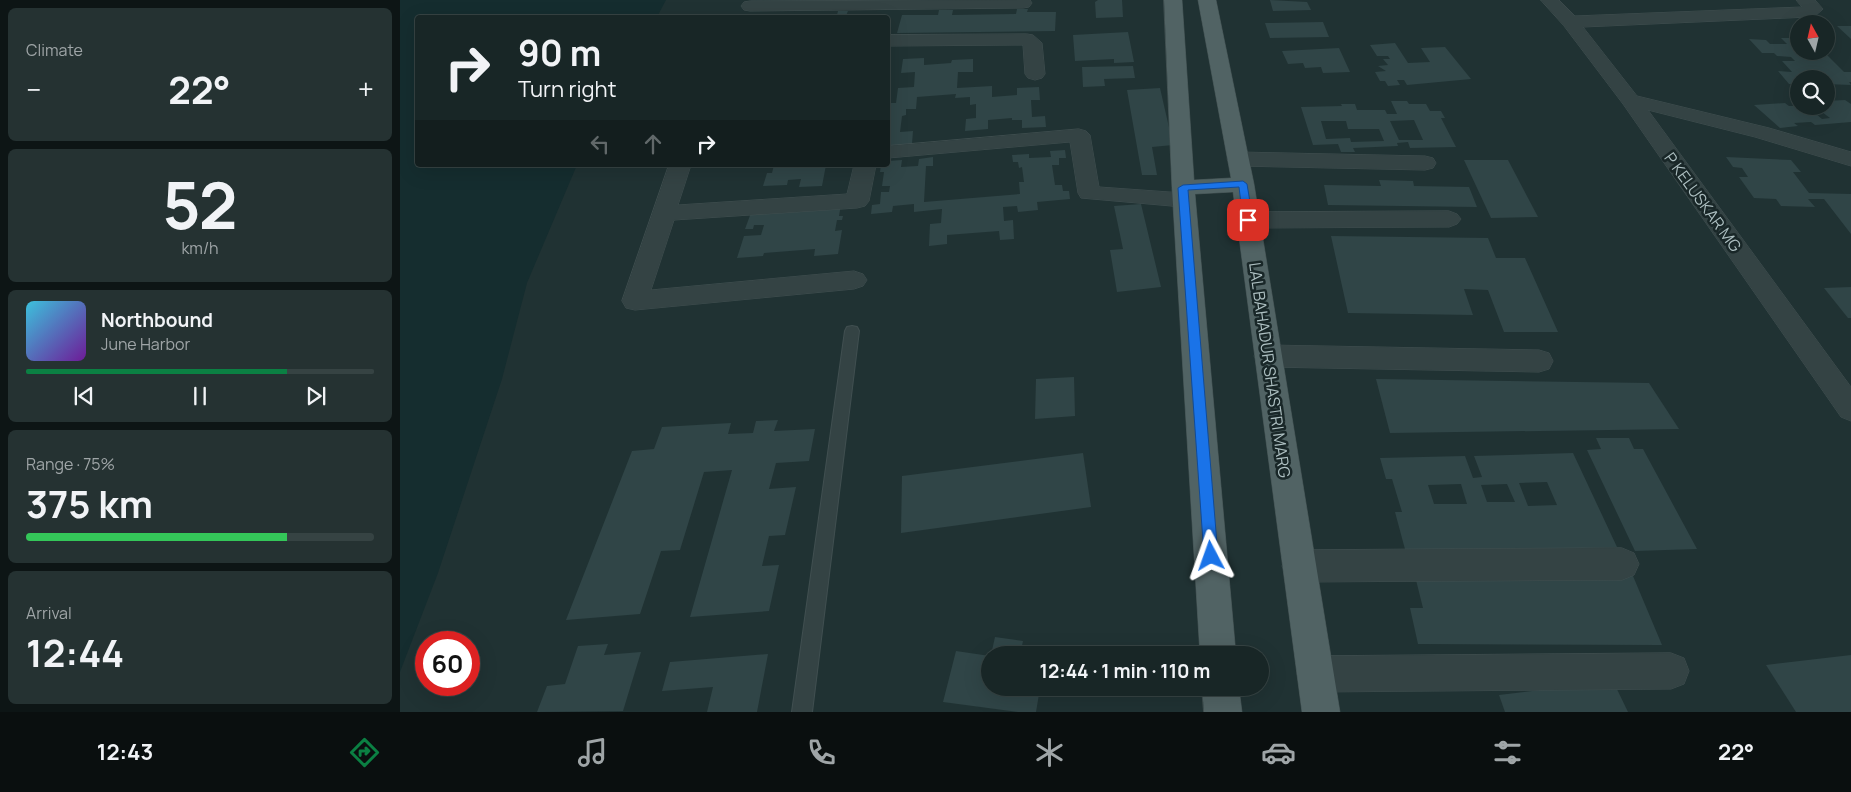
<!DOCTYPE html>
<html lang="en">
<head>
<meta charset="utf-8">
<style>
  :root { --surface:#182626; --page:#253232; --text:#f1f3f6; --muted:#9fa5a7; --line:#364343; --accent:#0b8043 }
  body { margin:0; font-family:Manrope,sans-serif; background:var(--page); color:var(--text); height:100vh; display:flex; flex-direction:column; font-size:19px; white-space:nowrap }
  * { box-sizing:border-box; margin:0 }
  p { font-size:16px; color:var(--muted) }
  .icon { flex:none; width:28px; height:28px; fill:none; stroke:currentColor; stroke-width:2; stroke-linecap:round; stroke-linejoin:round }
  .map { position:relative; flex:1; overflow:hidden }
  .sheet { display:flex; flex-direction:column; gap:8px; padding:8px; background:#0d1515; width:400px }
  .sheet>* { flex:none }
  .hud { position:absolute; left:15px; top:15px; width:475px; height:152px; border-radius:5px; box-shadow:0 5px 20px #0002,0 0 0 1px var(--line); background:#182626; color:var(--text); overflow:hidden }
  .needle { width:32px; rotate:352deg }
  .tools { position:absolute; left:1390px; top:15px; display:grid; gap:10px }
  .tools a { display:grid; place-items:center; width:45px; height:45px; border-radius:50%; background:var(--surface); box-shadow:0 5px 20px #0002,0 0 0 1px var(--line); font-size:25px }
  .speed { position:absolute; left:15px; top:631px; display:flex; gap:10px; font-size:25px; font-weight:700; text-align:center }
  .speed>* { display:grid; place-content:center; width:65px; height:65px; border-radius:50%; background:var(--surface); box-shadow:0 5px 20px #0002,0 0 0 1px var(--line); line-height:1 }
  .speed .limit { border:8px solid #d22; background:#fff; color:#111 }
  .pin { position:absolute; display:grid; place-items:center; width:42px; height:42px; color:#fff; margin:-21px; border-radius:10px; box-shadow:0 2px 8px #0006 }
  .me { position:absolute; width:55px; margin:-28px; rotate:356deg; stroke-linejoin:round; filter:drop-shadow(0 0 4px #0008) }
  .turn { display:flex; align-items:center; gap:18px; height:105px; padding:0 20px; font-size:22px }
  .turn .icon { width:65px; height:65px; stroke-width:2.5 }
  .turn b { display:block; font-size:35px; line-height:42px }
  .lanes { display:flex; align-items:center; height:48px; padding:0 20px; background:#0003; justify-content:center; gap:25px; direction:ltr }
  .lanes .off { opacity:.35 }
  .big { font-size:38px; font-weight:700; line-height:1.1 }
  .sheet .tile { flex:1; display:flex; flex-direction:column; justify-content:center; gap:8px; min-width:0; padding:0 18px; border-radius:8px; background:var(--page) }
  .sheet .dial { align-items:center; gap:0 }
  .dial b { font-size:65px; line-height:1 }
  .song { display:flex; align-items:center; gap:15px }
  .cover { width:60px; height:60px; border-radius:8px; background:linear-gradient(135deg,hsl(190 70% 55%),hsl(280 70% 35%)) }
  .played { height:5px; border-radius:2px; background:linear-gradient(90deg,var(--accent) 75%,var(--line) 75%) }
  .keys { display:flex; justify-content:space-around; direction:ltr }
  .heat { display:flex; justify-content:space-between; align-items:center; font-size:28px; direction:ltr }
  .charge { height:8px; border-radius:4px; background:linear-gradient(90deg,#34c759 75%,var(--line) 0) }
  .trip { position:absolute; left:581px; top:646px; width:288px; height:50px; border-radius:25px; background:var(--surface); box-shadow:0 5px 20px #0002,0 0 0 1px var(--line); font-weight:700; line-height:50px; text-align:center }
  .tabs { display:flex; height:80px; justify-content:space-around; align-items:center; background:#0a0f0f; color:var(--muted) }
  .tabs .icon { width:35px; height:35px }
  .tabs .selected { color:var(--accent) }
  .tabs b { font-size:22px; color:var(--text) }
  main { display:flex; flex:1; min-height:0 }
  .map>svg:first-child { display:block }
</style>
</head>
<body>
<main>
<section class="sheet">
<div class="tile"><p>Climate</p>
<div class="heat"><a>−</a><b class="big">22°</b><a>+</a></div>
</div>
<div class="tile dial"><b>52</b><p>km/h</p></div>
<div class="tile">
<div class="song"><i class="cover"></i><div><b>Northbound</b><p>June Harbor</p></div></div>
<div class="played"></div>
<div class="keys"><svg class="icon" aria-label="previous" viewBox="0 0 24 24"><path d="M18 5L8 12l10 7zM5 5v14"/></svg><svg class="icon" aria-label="pause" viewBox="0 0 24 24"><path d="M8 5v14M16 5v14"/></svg><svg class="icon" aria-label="next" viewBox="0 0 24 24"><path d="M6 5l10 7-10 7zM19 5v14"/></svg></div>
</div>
<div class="tile"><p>Range · 75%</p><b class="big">375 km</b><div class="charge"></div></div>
<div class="tile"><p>Arrival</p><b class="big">12:44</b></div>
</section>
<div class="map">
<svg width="1451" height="712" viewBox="0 0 1451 712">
  <rect width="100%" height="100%" fill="#203233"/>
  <path fill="#152d2f" d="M0 0H266L257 17 18 18V165H177L127 283 102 379 38 573 0 672Z"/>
  <g fill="#304547" fill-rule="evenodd">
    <path d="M698 0H722L723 17 696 18 695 2Z"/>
    <path d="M870 0 907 2 911 10 873 11Z"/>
    <path d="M617 9H628L627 12H656L655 31 497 33 502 15H538L539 10H553L552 15 616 14Z"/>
    <path d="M438 11H448L445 18H403V16L437 15Z"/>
    <path d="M923 22 929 37 870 38 865 23Z"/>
    <path d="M1437 26H1451V39Z"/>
    <path d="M728 32 734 62 714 63V59L675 61 673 35Z"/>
    <path d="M1381 38H1399V51H1423L1444 72H1451V82H1449L1451 85 1426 84V79H1399V84H1389L1378 71 1392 72 1382 61H1395L1391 57 1377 56 1374 53H1362L1349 39 1366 40 1370 44H1387Z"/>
    <path d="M995 43 1008 63 1030 62 1021 48 1045 47 1071 79 1007 85 1004 80H997L1000 85 988 86 985 81H980L975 72 986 71 978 66 988 65 983 59H990L988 56H977L970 45Z"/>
    <path d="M939 48 950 72 923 73 921 67 905 68 903 63 888 64 882 51Z"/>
    <path d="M524 58V65L551 63 552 60 573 59V72H558L557 88 592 86V97L617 95V88L639 87 640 100H631L632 117 645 116 646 127 622 128V120H612V118L588 120V129L565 131 566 119 576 118V104L570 105V97L555 98 556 94 517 97 516 109H506V115L502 116 500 132 513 131 512 144 488 146V103H496L498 88 514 87 515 72 501 73 503 59Z"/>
    <path d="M733 66 735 78 704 79 705 86 683 87 682 67Z"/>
    <path d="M760 88 773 145 752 147 757 175H742L727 90Z"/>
    <path d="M1445 100 1451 104V122L1415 125 1411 122 1394 123 1398 126 1380 128 1354 105 1385 103 1389 106H1426V101ZM1410 109H1418L1430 118 1422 119Z"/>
    <path d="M991 101H1007L1009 104H1026L1030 111H1041L1045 118H1041L1056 147 1010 148 1008 142 997 143 998 146 953 148 955 152H941L938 144 913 145 901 107 942 106 941 104H955L957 110H985L987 114H997ZM1014 120 1023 140H999L990 121ZM921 121H946L948 129H979L984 141 951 142 950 138 926 139Z"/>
    <path d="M665 150 666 158H659V165H652L655 185H662L663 191H669L670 199 637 202 638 210 618 212 617 206 603 207 604 221 613 220 614 239 600 240 599 231 547 235V244L529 246 530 224 541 223 542 209 514 212V204L493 206 492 212 471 214 472 205 480 204 481 192H489L490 186H482L484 172H480L481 165H488V161L502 160 501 167 518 166 519 159 533 157V166H526L524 202 620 194 619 182H624L622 167 619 168 618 162H613L612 155 629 154V158L651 157 650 151Z"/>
    <path d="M1326 157 1391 160 1401 172H1393L1409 193 1451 194V234L1424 199H1408L1415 207 1381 206 1376 199 1354 198 1339 177H1348L1342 168 1333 167Z"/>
    <path d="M1064 160H1108L1138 217 1091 218Z"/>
    <path d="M374 165H426L422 186 399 187 401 179 388 180 387 185 363 186 367 173H372Z"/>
    <path d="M979 180 1013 181 1014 186 1069 187 1077 207 928 205 924 185 981 186Z"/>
    <path d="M441 204 439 216H443L442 220H437L435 231 442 230 438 254 414 256 415 249 364 253 363 256 337 258 344 236 361 235 364 225H354L353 229H345L352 210Z"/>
    <path d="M741 204 761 287 717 292 710 250 723 249 714 206Z"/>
    <path d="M931 236 1088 238 1096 258H1125L1158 332H1104L1088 290 1064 289 1073 315 948 313Z"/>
    <path d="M1451 287V318H1448L1424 288Z"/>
    <path d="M674 377 675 416 635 419 636 379Z"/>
    <path d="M976 379 1249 383 1279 429 990 433Z"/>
    <path d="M378 420 374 431 415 429 409 461 376 463 369 489 396 487 385 535 369 536 362 566 379 565 369 611 290 617 332 470 304 472 280 550 261 551 240 614 166 620 232 451 254 449 262 427 331 423 328 434 353 433 356 421Z"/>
    <path d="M1196 438H1229L1234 449H1243L1297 549 1235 551 1187 450 1201 449Z"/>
    <path d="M683 453 691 507 501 533 502 476Z"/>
    <path d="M1173 453 1217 547 1006 553 995 512H1002L992 479H986L980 458 1065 456 1073 478 1082 477 1074 456ZM1147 482 1157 505 1128 506 1119 483ZM1061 484 1067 504H1034L1028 485ZM1107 484 1115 502H1087L1081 485Z"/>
    <path d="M1015 576H1233L1262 645 1018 644 1010 608H1023Z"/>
    <path d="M595 637 623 641 620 655H591Z"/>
    <path d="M208 644 204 655 241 652 223 711 137 712 147 686 165 684 178 646Z"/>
    <path d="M556 651 590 656V688H640L636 712H618L543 702Z"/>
    <path d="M368 654 357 712H307L313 687 262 691 270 662Z"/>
    <path d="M1451 655V712H1396L1366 665Z"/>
    <path d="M1213 681 1228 712H1105L1099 695Z"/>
  </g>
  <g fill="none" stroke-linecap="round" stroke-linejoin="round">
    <g stroke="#404f50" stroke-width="2">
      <path id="lane" d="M452 326 457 327 459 331 412 712H392L445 331 447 327Z"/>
    </g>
    <g stroke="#404f50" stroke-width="1">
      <g id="street">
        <path d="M630 0 632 3 629 7 623 8 350 11 344 10 341 6 344 2 350 1Z"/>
        <path d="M1141 0H1159L1175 16 1402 7 1396 0H1415L1423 9 1415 16 1409 17 1183 27 1237 96 1369 128 1451 152V166L1355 137 1248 110 1451 387V421L1441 417 1223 104 1164 26Z"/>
        <path d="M627 34 633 35 642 43 645 74 642 78 635 80 628 78 625 74 623 45 488 46V35Z"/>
        <path d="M679 129 686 131 690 135 699 187 783 193 791 195 794 200 791 205 783 207 681 198 678 193 670 142 488 158V146Z"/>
        <path d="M838 152 1025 156 1033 158 1036 163 1033 168 1025 170 838 166 830 164 827 159 830 154Z"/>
        <path d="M269 165H291L278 205 447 194 454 165H476L469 201 465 206 457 208 274 220 251 290 454 271 463 274 467 280 463 286 454 289 235 310 226 308 222 301Z"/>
        <path d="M1049 211 1057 214 1061 219 1057 224 1049 227 848 228 840 225 836 220 840 215 848 212Z"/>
        <path d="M868 345 1139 350 1149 353 1153 361 1149 369 1139 372 868 367 858 363 854 356 858 349Z"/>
        <path d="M1222 548 1234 553 1239 564 1234 575 1222 580 899 582 887 577 882 566 887 555 899 550Z"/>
        <path d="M1271 653 1284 658 1289 671 1284 684 1271 689 915 692 902 687 897 674 902 661 915 656Z"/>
      </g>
    </g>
    <g stroke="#404f50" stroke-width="1">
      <g id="primary">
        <path d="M764 0H782L794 180 831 178 798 0H816L854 184 940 712H902L833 192 795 194 836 655H800L772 188Z"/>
        <path d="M802 688H839L842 712H804Z"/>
      </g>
    </g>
    <use href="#lane" fill="#344344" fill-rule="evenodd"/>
    <use href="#street" fill="#344344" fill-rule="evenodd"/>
    <use href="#primary" fill="#516364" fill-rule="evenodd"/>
  </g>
  <path fill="#1a73e8" stroke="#114b97" d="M843 181 847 184 853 220 848 223 843 220 839 187 788 190 818 556 816 561 811 563 806 561 804 556 778 188 783 185Z"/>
  <g text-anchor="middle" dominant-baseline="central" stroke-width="5" stroke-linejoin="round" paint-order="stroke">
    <g font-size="16" fill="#adbfc1" stroke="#192728">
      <text transform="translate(1303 202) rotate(54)">P KELUSKAR MG</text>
      <text transform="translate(870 370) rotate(82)">LAL BAHADUR SHASTRI MARG</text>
    </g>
  </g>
</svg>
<div class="tools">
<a><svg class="needle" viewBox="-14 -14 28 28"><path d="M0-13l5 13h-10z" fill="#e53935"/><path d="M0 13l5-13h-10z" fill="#9fa5a7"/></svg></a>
<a><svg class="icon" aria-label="search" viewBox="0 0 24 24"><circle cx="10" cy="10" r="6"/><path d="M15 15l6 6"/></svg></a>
</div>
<div class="speed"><div class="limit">60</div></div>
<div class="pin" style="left:848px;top:220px;background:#d93025"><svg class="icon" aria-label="arrive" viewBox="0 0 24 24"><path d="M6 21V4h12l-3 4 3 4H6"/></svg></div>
<svg class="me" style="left:811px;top:556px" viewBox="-20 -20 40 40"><path d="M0-17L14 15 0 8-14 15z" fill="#1a73e8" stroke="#fff" stroke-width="4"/></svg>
<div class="trip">12:44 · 1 min · 110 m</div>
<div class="hud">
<div class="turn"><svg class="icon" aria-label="right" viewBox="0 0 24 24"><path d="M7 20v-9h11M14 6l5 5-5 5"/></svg><div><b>90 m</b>Turn right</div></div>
<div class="lanes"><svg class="icon off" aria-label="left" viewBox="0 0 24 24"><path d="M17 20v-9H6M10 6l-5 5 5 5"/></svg><svg class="icon off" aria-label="ahead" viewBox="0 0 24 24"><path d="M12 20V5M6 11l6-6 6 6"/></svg><svg class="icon" aria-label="right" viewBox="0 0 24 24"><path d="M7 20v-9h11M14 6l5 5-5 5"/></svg></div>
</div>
</div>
</main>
<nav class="tabs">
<b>12:43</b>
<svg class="icon selected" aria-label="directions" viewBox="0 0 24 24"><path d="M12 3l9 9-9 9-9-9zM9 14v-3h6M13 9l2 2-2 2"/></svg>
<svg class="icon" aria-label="music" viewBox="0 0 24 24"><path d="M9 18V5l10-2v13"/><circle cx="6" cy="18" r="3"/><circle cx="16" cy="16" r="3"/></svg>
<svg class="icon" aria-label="phone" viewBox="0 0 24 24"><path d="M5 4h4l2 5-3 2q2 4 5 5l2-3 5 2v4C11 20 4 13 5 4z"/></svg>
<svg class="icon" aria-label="climate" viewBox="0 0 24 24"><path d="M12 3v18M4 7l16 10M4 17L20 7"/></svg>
<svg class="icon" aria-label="car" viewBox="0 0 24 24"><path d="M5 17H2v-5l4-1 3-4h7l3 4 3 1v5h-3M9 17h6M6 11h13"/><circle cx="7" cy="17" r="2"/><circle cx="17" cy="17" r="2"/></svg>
<svg class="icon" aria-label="filters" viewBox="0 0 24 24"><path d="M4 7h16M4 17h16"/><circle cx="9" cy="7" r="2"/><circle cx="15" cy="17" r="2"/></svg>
<b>22°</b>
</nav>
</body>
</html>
